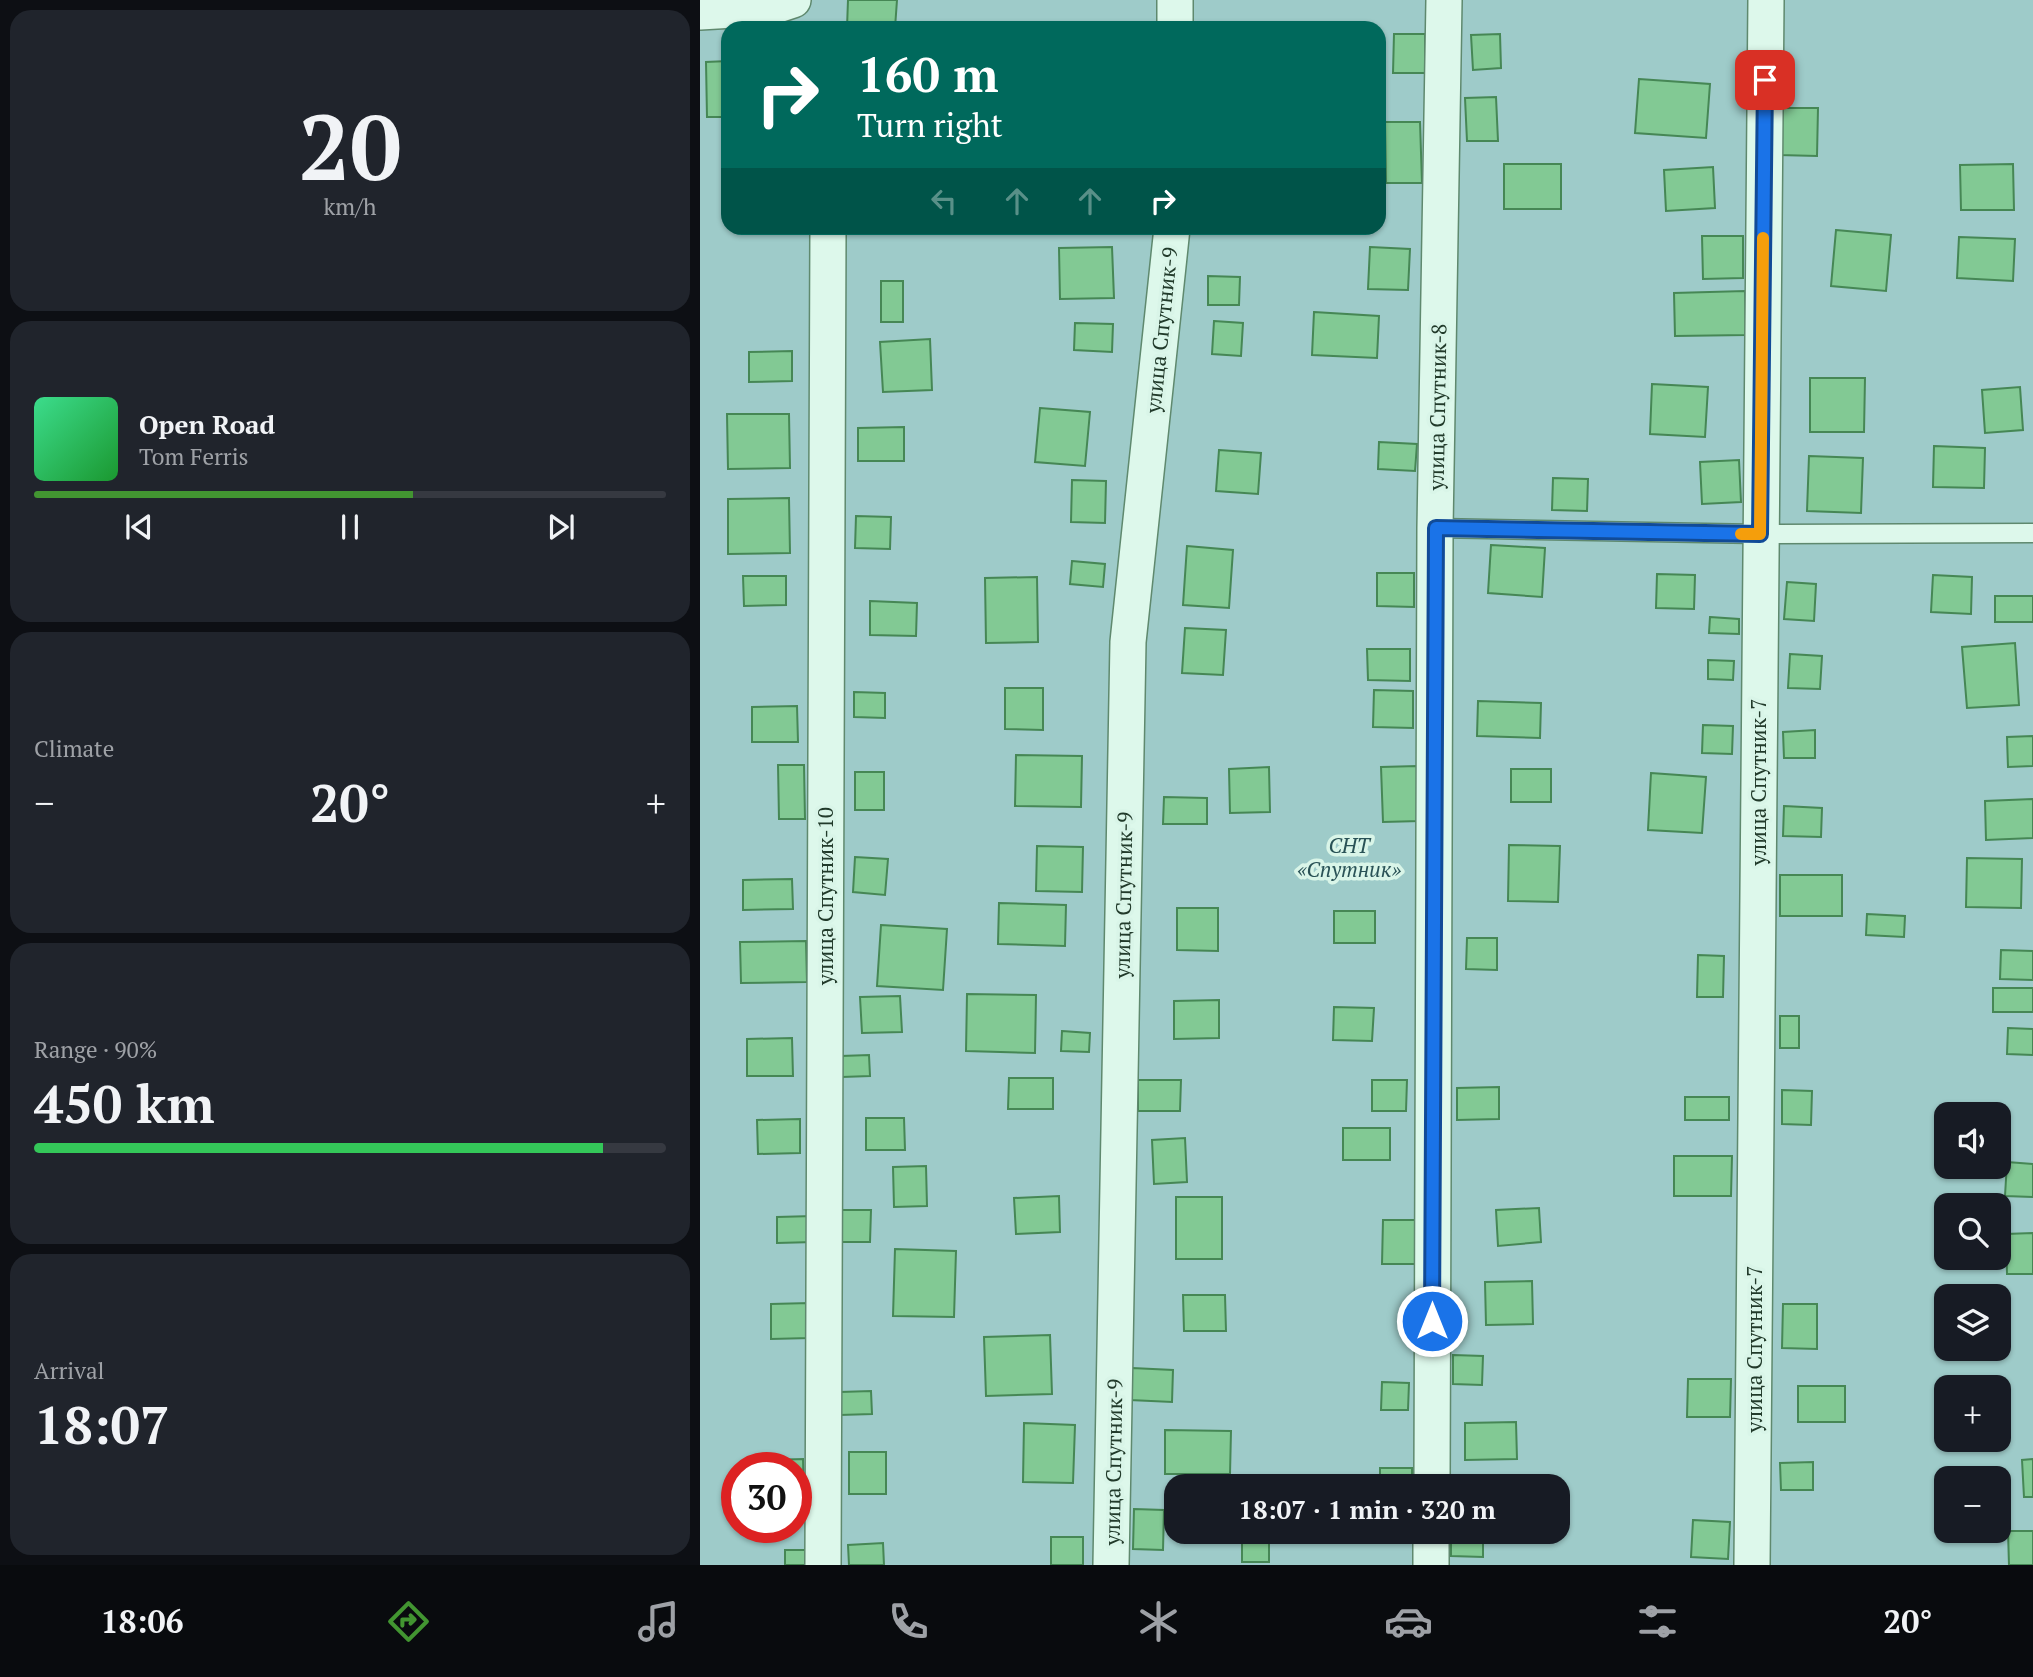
<!DOCTYPE html>
<html lang="en">
<head>
<meta charset="utf-8">
<style>
  :root { --surface:#171b24; --page:#20242c; --text:#f1f3f6; --muted:#9ea1a6; --line:#363941; --accent:#429531 }
  body { margin:0; font-family:"PT Serif",serif; background:var(--page); color:var(--text); height:100vh; display:flex; flex-direction:column; font-size:26px; white-space:nowrap }
  * { box-sizing:border-box; margin:0 }
  p { font-size:23px; color:var(--muted) }
  .icon { flex:none; width:38px; height:38px; fill:none; stroke:currentColor; stroke-width:2; stroke-linecap:round; stroke-linejoin:round }
  .map { position:relative; flex:1; overflow:hidden }
  .panel { display:flex; flex-direction:column; gap:10px; padding:10px; background:#0d0f14; width:700px }
  .panel>* { flex:none }
  .banner { position:absolute; left:21px; top:21px; width:665px; height:214px; border-radius:21px; box-shadow:0 2px 5px #0004; background:#00695c; color:#fff; overflow:hidden }
  .tools { position:absolute; left:1234px; top:1102px; display:grid; gap:14px }
  .tools a { display:grid; place-items:center; width:77px; height:77px; border-radius:14px; background:var(--surface); box-shadow:0 2px 5px #0004; font-size:35px }
  .speed { position:absolute; left:21px; top:1452px; display:flex; gap:14px; font-size:35px; font-weight:700; text-align:center }
  .speed>* { display:grid; place-content:center; width:91px; height:91px; border-radius:50%; background:var(--surface); box-shadow:0 2px 5px #0004; line-height:1 }
  .speed .limit { border:10px solid #d22; background:#fff; color:#111 }
  .pin { position:absolute; display:grid; place-items:center; width:60px; height:60px; color:#fff; margin:-30px; border-radius:14px; box-shadow:0 4px 10px #0006 }
  .me { position:absolute; width:77px; margin:-38px; rotate:0deg; stroke-linejoin:round; filter:drop-shadow(0 0 5px #0008) }
  .turn { display:flex; align-items:center; gap:24px; height:147px; padding:0 21px; font-size:32px }
  .turn .icon { width:91px; height:91px; stroke-width:2.5 }
  .turn b { display:block; font-size:49px; line-height:60px }
  .lanes { display:flex; align-items:center; height:66px; padding:0 21px; background:#0003; justify-content:center; gap:35px; direction:ltr }
  .lanes .off { opacity:.35 }
  .big { font-size:52px; font-weight:700; line-height:1.1 }
  .panel .card { flex:1; display:flex; flex-direction:column; justify-content:center; gap:10px; min-width:0; padding:0 24px; border-radius:21px; background:var(--page) }
  .panel .dial { align-items:center; gap:0 }
  .dial b { font-size:91px; line-height:1 }
  .song { display:flex; align-items:center; gap:21px }
  .cover { width:84px; height:84px; border-radius:10px; background:linear-gradient(135deg,hsl(150 70% 55%),hsl(130 70% 35%)) }
  .played { height:7px; border-radius:4px; background:linear-gradient(90deg,var(--accent) 60%,var(--line) 60%) }
  .keys { display:flex; justify-content:space-around; direction:ltr }
  .heat { display:flex; justify-content:space-between; align-items:center; font-size:38px; direction:ltr }
  .charge { height:10px; border-radius:5px; background:linear-gradient(90deg,#34c759 90%,var(--line) 0) }
  .trip { position:absolute; left:464px; top:1474px; width:406px; height:70px; border-radius:21px; background:var(--surface); box-shadow:0 2px 5px #0004; font-weight:700; line-height:70px; text-align:center }
  .tabs { display:flex; height:112px; justify-content:space-around; align-items:center; background:#090b0e; color:var(--muted) }
  .tabs .icon { width:49px; height:49px }
  .tabs .on { color:var(--accent) }
  .tabs b { font-size:32px; color:var(--text) }
  main { display:flex; flex:1; min-height:0 }
  .map>svg:first-child { display:block }
</style>
</head>
<body>
<main>
<section class="panel">
<div class="card dial"><b>20</b><p>km/h</p></div>
<div class="card">
<div class="song"><i class="cover"></i><div><b>Open Road</b><p>Tom Ferris</p></div></div>
<div class="played"></div>
<div class="keys"><svg class="icon" aria-label="previous" viewBox="0 0 24 24"><path d="M18 5L8 12l10 7zM5 5v14"/></svg><svg class="icon" aria-label="pause" viewBox="0 0 24 24"><path d="M8 5v14M16 5v14"/></svg><svg class="icon" aria-label="next" viewBox="0 0 24 24"><path d="M6 5l10 7-10 7zM19 5v14"/></svg></div>
</div>
<div class="card"><p>Climate</p>
<div class="heat"><a>−</a><b class="big">20°</b><a>+</a></div>
</div>
<div class="card"><p>Range · 90%</p><b class="big">450 km</b><div class="charge"></div></div>
<div class="card"><p>Arrival</p><b class="big">18:07</b></div>
</section>
<div class="map">
<svg width="1333" height="1565" viewBox="0 0 1333 1565">
  <rect width="100%" height="100%" fill="#caeddd"/>
  <path fill="#9ecbc9" fill-rule="evenodd" d="M0 0H1333V1565H0ZM28 28H679V228H28ZM1246 1115H1298V1167H1246ZM1246 1206H1298V1258H1246ZM1246 1297H1298V1349H1246ZM1246 1388H1298V1440H1246ZM37 1468H96V1528H37ZM1246 1479H1298V1531H1246ZM476 1486H858V1531H476Z"/>
  <g fill="#82c994" stroke="#468755" stroke-width="2">
    <path d="M148 0H197L195 28H147Z"/>
    <path d="M694 34H725V73H693Z"/>
    <path d="M800 34 801 68 773 70 771 35Z"/>
    <path d="M28 61V117H7L6 62Z"/>
    <path d="M939 79 1010 84 1006 138 935 133Z"/>
    <path d="M796 97 798 141H767L765 98Z"/>
    <path d="M1079 108H1118L1117 156 1079 155Z"/>
    <path d="M685 122H720L722 183H686Z"/>
    <rect x="804" y="164" width="57" height="45"/>
    <path d="M1313 164 1314 210H1261L1260 165Z"/>
    <path d="M1013 167 1015 208 966 211 964 170Z"/>
    <path d="M364 228H429L364 230Z"/>
    <path d="M1136 230 1191 235 1186 291 1131 286Z"/>
    <path d="M1002 236H1043V278L1003 279Z"/>
    <path d="M1259 237 1315 239 1313 281 1257 278Z"/>
    <path d="M412 247 414 298 360 299 359 248Z"/>
    <path d="M670 247 710 249 708 290 668 289Z"/>
    <path d="M508 276 540 277 539 305H508Z"/>
    <rect x="181" y="281" width="22" height="41"/>
    <path d="M1045 291 1046 335 975 336 974 293Z"/>
    <path d="M614 312 679 316 677 358 612 355Z"/>
    <path d="M514 321 543 323 541 356 512 354Z"/>
    <path d="M375 323 413 324 412 352 374 350Z"/>
    <path d="M230 339 232 390 183 392 180 342Z"/>
    <path d="M92 351V381L49 382V352Z"/>
    <path d="M1110 378H1165L1164 432H1110Z"/>
    <path d="M952 384 1008 387 1005 437 950 434Z"/>
    <path d="M1320 387 1323 430 1285 433 1282 390Z"/>
    <path d="M340 408 390 412 385 466 335 462Z"/>
    <path d="M27 414H89L90 468 28 469Z"/>
    <path d="M204 427V461H158V428Z"/>
    <path d="M679 442 717 444 715 471 678 469Z"/>
    <path d="M1234 446 1285 448 1284 488 1233 487Z"/>
    <path d="M519 450 561 453 558 494 516 491Z"/>
    <path d="M1109 456 1163 458 1161 513 1107 511Z"/>
    <path d="M1039 460 1041 502 1002 504 1000 462Z"/>
    <path d="M853 478 888 479 887 511 852 510Z"/>
    <path d="M372 480 406 481 405 523 371 522Z"/>
    <path d="M89 498 90 553 28 554V499Z"/>
    <path d="M156 516 191 517 190 549 155 548Z"/>
    <path d="M791 545 845 548 842 597 788 593Z"/>
    <path d="M487 546 533 550 529 608 483 605Z"/>
    <path d="M372 561 405 564 403 587 370 584Z"/>
    <path d="M677 573H714V607L677 606Z"/>
    <path d="M957 574 995 575 994 609 956 608Z"/>
    <path d="M1233 575 1272 577 1271 614 1231 612Z"/>
    <path d="M43 576H86V605L44 606Z"/>
    <path d="M337 577 338 642 286 643 285 578Z"/>
    <path d="M1087 582 1116 584 1114 621 1084 619Z"/>
    <rect x="1295" y="596" width="38" height="26"/>
    <path d="M170 601 217 603 216 636 170 635Z"/>
    <path d="M1010 617 1039 619V634L1009 633Z"/>
    <path d="M485 628 526 630 523 675 482 673Z"/>
    <path d="M1315 643 1319 705 1267 708 1262 647Z"/>
    <path d="M667 649H710V681L668 680Z"/>
    <path d="M1090 654 1122 656 1120 689 1088 688Z"/>
    <path d="M1008 660 1034 661 1033 680 1008 679Z"/>
    <path d="M305 688H343V730L305 729Z"/>
    <path d="M674 690 713 691V728L673 727Z"/>
    <path d="M154 692 185 693V718L154 717Z"/>
    <path d="M778 701 841 703 840 738 777 736Z"/>
    <path d="M97 706 98 742H52V707Z"/>
    <path d="M1003 725 1033 726 1032 754 1002 753Z"/>
    <path d="M1115 730V758H1084L1083 732Z"/>
    <path d="M1333 736V766L1308 767 1307 737Z"/>
    <path d="M316 755 382 756 381 807 315 806Z"/>
    <path d="M78 765H104L105 819H79Z"/>
    <path d="M717 766 720 821 683 822 681 767Z"/>
    <path d="M569 767 570 812 530 813 529 769Z"/>
    <rect x="811" y="769" width="40" height="33"/>
    <rect x="155" y="772" width="29" height="38"/>
    <path d="M951 773 1006 777 1002 833 948 830Z"/>
    <path d="M464 797 507 798V824H463Z"/>
    <path d="M1333 799V838L1286 840 1285 801Z"/>
    <path d="M1084 806 1122 808 1121 837 1083 836Z"/>
    <path d="M809 845 860 846 858 902 808 901Z"/>
    <path d="M337 846 383 847 382 892 336 891Z"/>
    <path d="M155 857 188 859 185 895 153 892Z"/>
    <path d="M1267 858 1322 859 1321 908 1266 907Z"/>
    <rect x="1080" y="875" width="62" height="41"/>
    <path d="M92 879 93 909 43 910V880Z"/>
    <path d="M299 903 366 905 365 946 298 944Z"/>
    <path d="M477 908H518V951L477 950Z"/>
    <rect x="634" y="911" width="41" height="32"/>
    <path d="M1167 914 1205 916 1204 937 1166 935Z"/>
    <path d="M181 925 247 929 243 990 177 986Z"/>
    <path d="M767 938H797V970L766 969Z"/>
    <path d="M106 941 107 982 41 983 40 942Z"/>
    <path d="M1301 950 1333 951V980L1300 979Z"/>
    <path d="M998 955 1024 956 1023 997H997Z"/>
    <rect x="1293" y="988" width="40" height="24"/>
    <path d="M267 994 336 995 335 1053 266 1051Z"/>
    <path d="M200 996 202 1032 162 1033 160 997Z"/>
    <path d="M519 1000V1038L474 1039V1001Z"/>
    <path d="M634 1007 674 1008 672 1041 633 1040Z"/>
    <rect x="1080" y="1016" width="19" height="32"/>
    <path d="M1308 1028 1333 1029V1055L1307 1054Z"/>
    <path d="M362 1031 390 1033 389 1052 361 1051Z"/>
    <path d="M92 1038 93 1076H47V1039Z"/>
    <path d="M169 1055 170 1076 142 1077 141 1056Z"/>
    <path d="M309 1078H353V1109H308Z"/>
    <path d="M438 1080H481L480 1111H438Z"/>
    <path d="M672 1080H707L706 1111H672Z"/>
    <path d="M799 1087V1119L757 1120V1088Z"/>
    <path d="M1082 1090 1112 1091 1111 1125 1082 1124Z"/>
    <rect x="985" y="1097" width="44" height="23"/>
    <path d="M166 1118H204L205 1150H166Z"/>
    <path d="M100 1119V1153L58 1154 57 1120Z"/>
    <rect x="643" y="1128" width="47" height="32"/>
    <path d="M485 1138 487 1182 454 1184 452 1140Z"/>
    <path d="M974 1156H1032L1031 1196H974Z"/>
    <path d="M1307 1162 1333 1164V1197L1305 1196Z"/>
    <path d="M226 1166 227 1206 194 1207 193 1167Z"/>
    <path d="M359 1196 360 1232 316 1234 314 1198Z"/>
    <rect x="476" y="1197" width="46" height="62"/>
    <path d="M839 1208 841 1242 798 1246 796 1210Z"/>
    <path d="M142 1210H171L170 1242H141Z"/>
    <path d="M113 1216 114 1242 77 1243V1217Z"/>
    <path d="M683 1220H717L716 1264H682Z"/>
    <path d="M1333 1233V1274H1307L1306 1234Z"/>
    <path d="M195 1249 256 1251 254 1317 193 1316Z"/>
    <path d="M832 1281 833 1324 786 1325 785 1282Z"/>
    <path d="M483 1295H525L526 1331H484Z"/>
    <path d="M110 1303V1338L71 1339V1304Z"/>
    <path d="M1083 1304H1117V1349L1082 1348Z"/>
    <path d="M350 1335 352 1394 286 1396 284 1337Z"/>
    <path d="M753 1355 783 1356 782 1385 753 1384Z"/>
    <path d="M432 1368 473 1370 472 1402 430 1400Z"/>
    <path d="M988 1379H1031L1030 1417H987Z"/>
    <path d="M682 1382 709 1383 708 1410H681Z"/>
    <rect x="1098" y="1386" width="47" height="36"/>
    <path d="M171 1391 172 1414 140 1415V1392Z"/>
    <path d="M816 1422 817 1459 765 1460V1423Z"/>
    <path d="M324 1423 375 1425 373 1483 323 1482Z"/>
    <path d="M465 1430 531 1431 530 1474H465Z"/>
    <rect x="149" y="1452" width="37" height="42"/>
    <path d="M103 1459 104 1496H96V1468H68V1460Z"/>
    <path d="M1333 1459V1497H1324L1322 1460Z"/>
    <path d="M1113 1462V1490H1081L1080 1463Z"/>
    <rect x="680" y="1468" width="32" height="18"/>
    <path d="M434 1509 464 1510 463 1550 433 1549Z"/>
    <path d="M993 1520 1030 1522 1028 1559 991 1557Z"/>
    <rect x="542" y="1531" width="27" height="31"/>
    <path d="M751 1531H783V1557L751 1556Z"/>
    <path d="M1308 1531H1333V1565H1309Z"/>
    <rect x="351" y="1537" width="32" height="28"/>
    <path d="M183 1543 184 1565H149L148 1545Z"/>
    <rect x="85" y="1550" width="26" height="15"/>
  </g>
  <g fill="none" stroke-linecap="round" stroke-linejoin="round">
    <g stroke="#5f896e" stroke-width="21">
      <path id="service" d="M735 528 1060 534 1333 533"/>
    </g>
    <g stroke="#5f896e" stroke-width="38">
      <g id="minor">
        <path d="M0 12 69 8 93 0"/>
        <path d="M475 28V0"/>
        <path d="M732 1486 735 528 744 0"/>
        <path d="M123 1565 128 228"/>
        <path d="M411 1565 428 642 472 228"/>
        <path d="M731 1565V1531"/>
        <path d="M1052 1565 1066 0"/>
      </g>
    </g>
    <use href="#service" stroke="#ddf8eb" stroke-width="18"/>
    <use href="#minor" stroke="#ddf8eb" stroke-width="35"/>
  </g>
  <g fill="none" stroke-linecap="round" stroke-linejoin="round">
    <g stroke="#114b97" stroke-width="18">
      <path id="route" d="M732 1321 736 528 1060 534 1065 80"/>
    </g>
    <use href="#route" stroke="#1a73e8" stroke-width="12"/>
    <path stroke="#f59e0b" stroke-width="12" d="M1041 534H1060L1063 238"/>
  </g>
  <g text-anchor="middle" dominant-baseline="central" stroke-width="7" stroke-linejoin="round" paint-order="stroke">
    <g font-size="21" fill="#213a2a" stroke="#d9f5e8">
      <text transform="translate(461 330) rotate(-84)">улица Спутник-9</text>
      <text transform="translate(737 407) rotate(-89)">улица Спутник-8</text>
      <text transform="translate(1058 782) rotate(-90)">улица Спутник-7</text>
      <text transform="translate(423 895) rotate(-89)">улица Спутник-9</text>
      <text transform="translate(125 896) rotate(-90)">улица Спутник-10</text>
      <text transform="translate(1054 1349) rotate(-90)">улица Спутник-7</text>
      <text transform="translate(413 1462) rotate(-89)">улица Спутник-9</text>
    </g>
    <g font-size="21" font-style="italic" fill="#295256" stroke="#d9f5e8">
      <text x="649" y="845">СНТ<tspan x="649" dy="24">«Спутник»</tspan></text>
    </g>
  </g>
</svg>
<div class="tools">
<a><svg class="icon" aria-label="sound" viewBox="0 0 24 24"><path d="M4 9h4l5-4v14l-5-4H4zM17 9q2 3 0 6"/></svg></a>
<a><svg class="icon" aria-label="search" viewBox="0 0 24 24"><circle cx="10" cy="10" r="6"/><path d="M15 15l6 6"/></svg></a>
<a><svg class="icon" aria-label="layers" viewBox="0 0 24 24"><path d="M12 4l9 5-9 5-9-5zM3 14l9 5 9-5"/></svg></a>
<a>+</a>
<a>−</a>
</div>
<div class="speed"><div class="limit">30</div></div>
<div class="pin" style="left:1065px;top:80px;background:#d93025"><svg class="icon" aria-label="arrive" viewBox="0 0 24 24"><path d="M6 21V4h12l-3 4 3 4H6"/></svg></div>
<svg class="me" style="left:732px;top:1321px" viewBox="-20 -20 40 40"><circle r="17" fill="#1a73e8" stroke="#fff" stroke-width="3"/><path d="M0-11L8 9 0 5-8 9z" fill="#fff"/></svg>
<div class="trip">18:07 · 1 min · 320 m</div>
<div class="banner">
<div class="turn"><svg class="icon" aria-label="right" viewBox="0 0 24 24"><path d="M7 20v-9h11M14 6l5 5-5 5"/></svg><div><b>160 m</b>Turn right</div></div>
<div class="lanes"><svg class="icon off" aria-label="left" viewBox="0 0 24 24"><path d="M17 20v-9H6M10 6l-5 5 5 5"/></svg><svg class="icon off" aria-label="ahead" viewBox="0 0 24 24"><path d="M12 20V5M6 11l6-6 6 6"/></svg><svg class="icon off" aria-label="ahead" viewBox="0 0 24 24"><path d="M12 20V5M6 11l6-6 6 6"/></svg><svg class="icon" aria-label="right" viewBox="0 0 24 24"><path d="M7 20v-9h11M14 6l5 5-5 5"/></svg></div>
</div>
</div>
</main>
<nav class="tabs">
<b>18:06</b>
<svg class="icon on" aria-label="directions" viewBox="0 0 24 24"><path d="M12 3l9 9-9 9-9-9zM9 14v-3h6M13 9l2 2-2 2"/></svg>
<svg class="icon" aria-label="music" viewBox="0 0 24 24"><path d="M9 18V5l10-2v13"/><circle cx="6" cy="18" r="3"/><circle cx="16" cy="16" r="3"/></svg>
<svg class="icon" aria-label="phone" viewBox="0 0 24 24"><path d="M5 4h4l2 5-3 2q2 4 5 5l2-3 5 2v4C11 20 4 13 5 4z"/></svg>
<svg class="icon" aria-label="climate" viewBox="0 0 24 24"><path d="M12 3v18M4 7l16 10M4 17L20 7"/></svg>
<svg class="icon" aria-label="car" viewBox="0 0 24 24"><path d="M5 17H2v-5l4-1 3-4h7l3 4 3 1v5h-3M9 17h6M6 11h13"/><circle cx="7" cy="17" r="2"/><circle cx="17" cy="17" r="2"/></svg>
<svg class="icon" aria-label="filters" viewBox="0 0 24 24"><path d="M4 7h16M4 17h16"/><circle cx="9" cy="7" r="2"/><circle cx="15" cy="17" r="2"/></svg>
<b>20°</b>
</nav>
</body>
</html>
